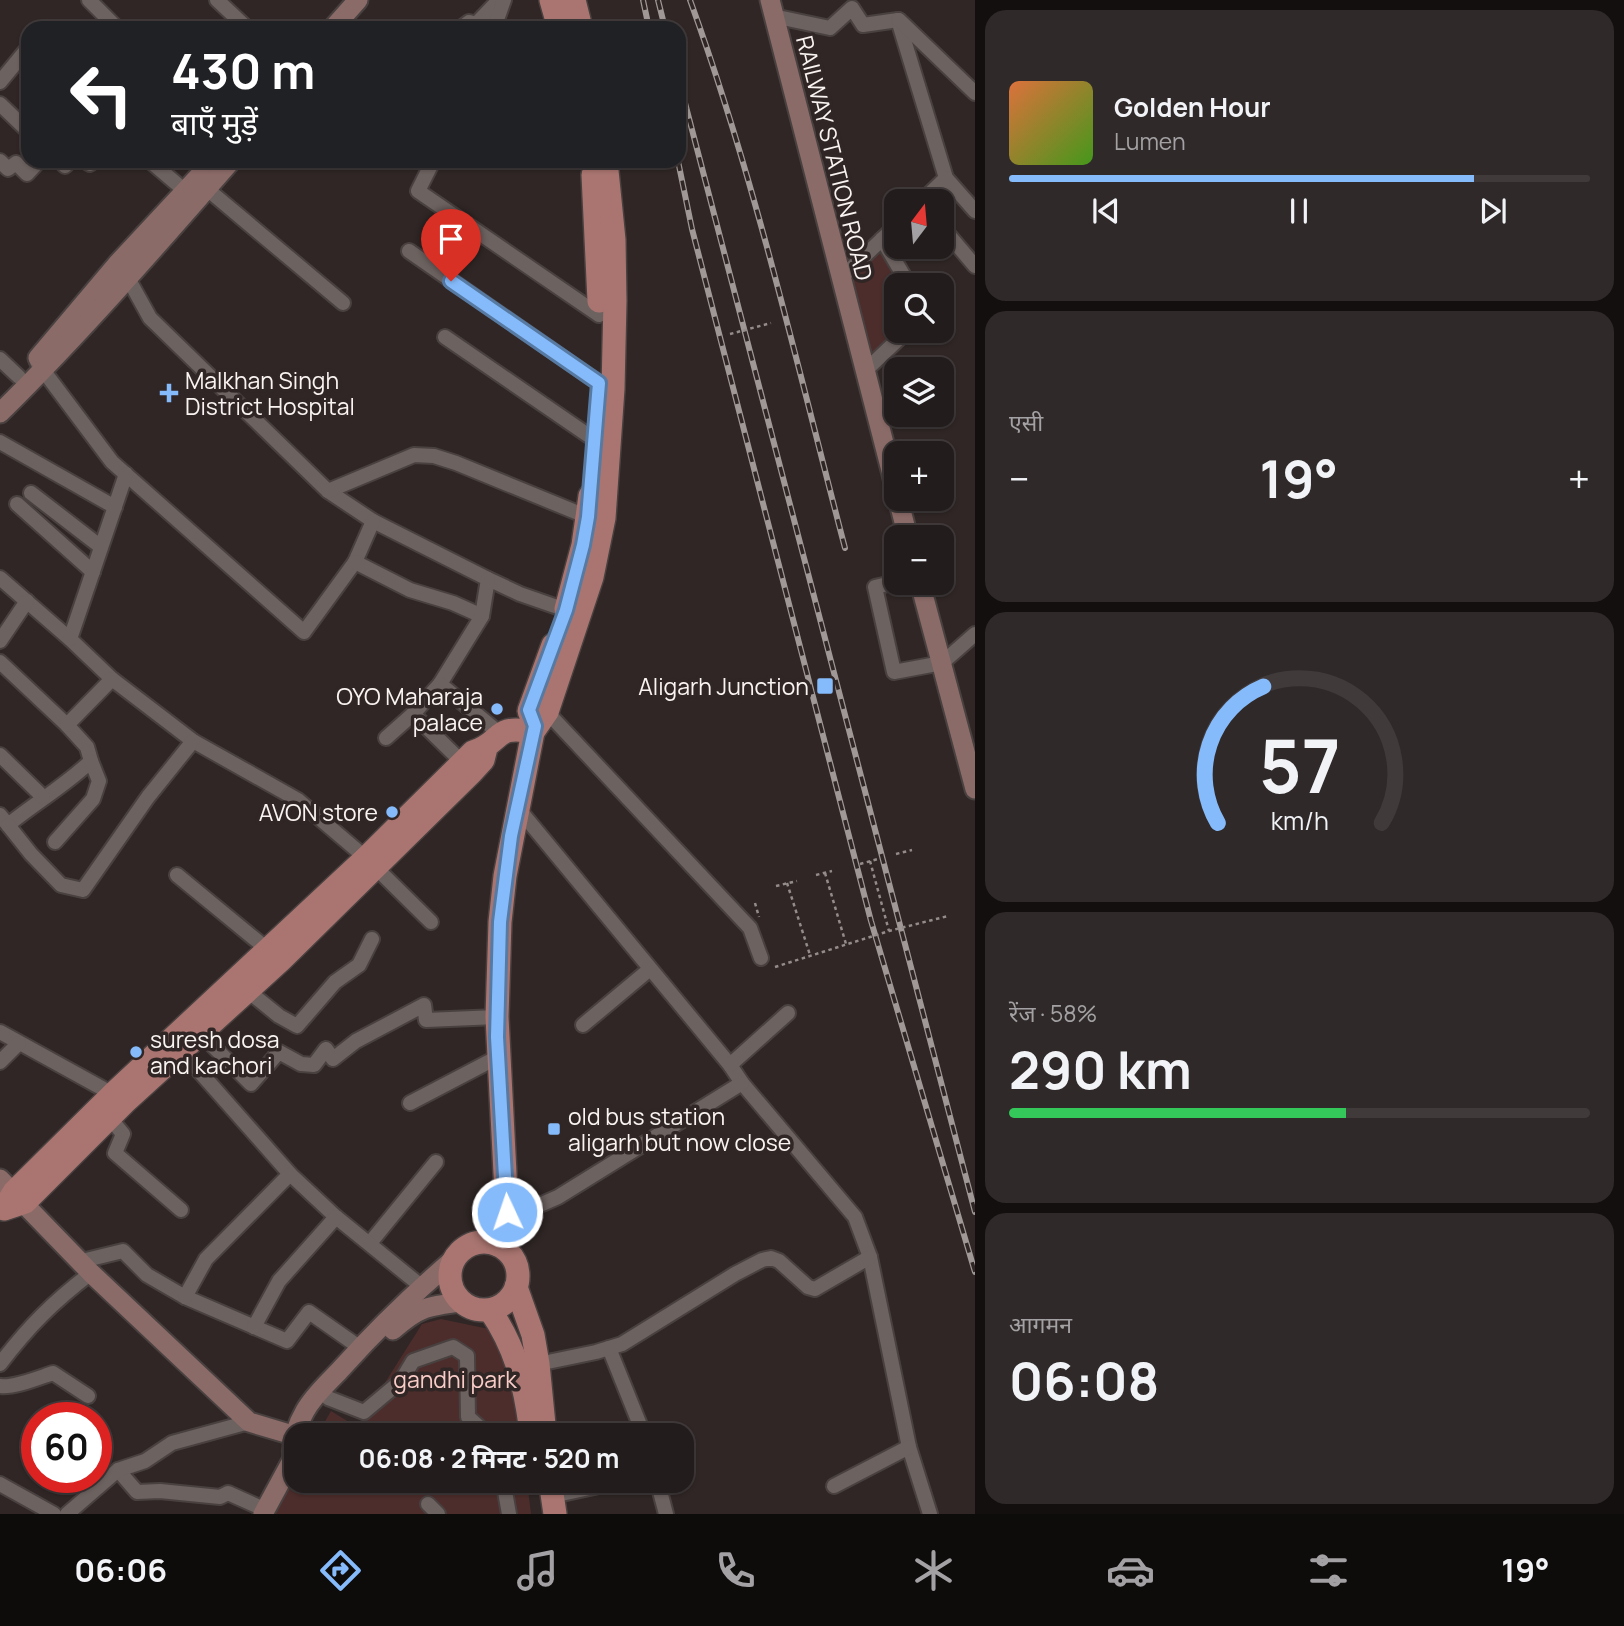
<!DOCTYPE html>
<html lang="hi">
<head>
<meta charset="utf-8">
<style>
  :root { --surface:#231c1c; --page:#2f2929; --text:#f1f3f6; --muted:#a3a1a3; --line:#403a3b; --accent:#86bbfb }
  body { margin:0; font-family:Manrope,"Noto Sans Devanagari",sans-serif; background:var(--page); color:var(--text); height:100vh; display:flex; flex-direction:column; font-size:26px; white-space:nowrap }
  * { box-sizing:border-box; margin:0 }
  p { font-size:23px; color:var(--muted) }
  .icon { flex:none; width:38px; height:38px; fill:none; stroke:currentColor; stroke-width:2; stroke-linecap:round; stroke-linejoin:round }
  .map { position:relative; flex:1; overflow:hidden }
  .details { display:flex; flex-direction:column; gap:10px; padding:10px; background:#130f0f; width:649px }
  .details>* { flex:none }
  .banner { position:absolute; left:21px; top:21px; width:665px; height:147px; border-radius:21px; box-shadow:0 2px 5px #0004,0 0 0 2px var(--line); background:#202124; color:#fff; overflow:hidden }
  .needle { width:46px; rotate:16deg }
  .fabs { position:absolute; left:884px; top:189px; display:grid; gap:14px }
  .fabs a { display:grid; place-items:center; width:70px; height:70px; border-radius:14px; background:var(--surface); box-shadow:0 2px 5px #0004,0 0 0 2px var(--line); font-size:35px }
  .speed { position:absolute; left:21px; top:1402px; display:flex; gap:14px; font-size:35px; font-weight:700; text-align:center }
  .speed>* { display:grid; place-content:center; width:91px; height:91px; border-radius:50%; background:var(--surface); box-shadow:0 2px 5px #0004,0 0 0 2px var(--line); line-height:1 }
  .speed .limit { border:10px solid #d22; background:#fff; color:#111 }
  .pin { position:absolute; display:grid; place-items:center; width:60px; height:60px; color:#fff; margin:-72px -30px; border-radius:50% 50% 50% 0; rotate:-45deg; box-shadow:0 0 7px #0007 }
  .pin .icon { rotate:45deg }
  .me { position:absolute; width:77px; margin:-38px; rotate:357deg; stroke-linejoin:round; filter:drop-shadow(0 0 5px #0008) }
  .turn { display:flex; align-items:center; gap:24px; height:147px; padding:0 35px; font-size:32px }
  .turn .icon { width:91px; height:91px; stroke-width:2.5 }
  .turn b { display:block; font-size:49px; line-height:60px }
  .big { font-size:52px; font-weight:700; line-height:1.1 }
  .details .tile { flex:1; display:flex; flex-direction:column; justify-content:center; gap:10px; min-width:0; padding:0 24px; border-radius:21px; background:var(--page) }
  .details .dial { align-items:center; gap:0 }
  .dial svg { height:182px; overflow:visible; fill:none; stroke:var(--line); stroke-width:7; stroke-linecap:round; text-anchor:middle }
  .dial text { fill:var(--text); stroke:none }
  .song { display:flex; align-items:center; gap:21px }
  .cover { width:84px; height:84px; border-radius:10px; background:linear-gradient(135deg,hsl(20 70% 55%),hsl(100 70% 35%)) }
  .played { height:7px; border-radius:4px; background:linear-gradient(90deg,var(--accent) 80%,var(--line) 80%) }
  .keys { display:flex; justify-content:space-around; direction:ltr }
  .heat { display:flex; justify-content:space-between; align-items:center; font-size:38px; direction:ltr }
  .charge { height:10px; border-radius:5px; background:linear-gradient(90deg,#34c759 58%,var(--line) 0) }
  .trip { position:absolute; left:284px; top:1423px; width:410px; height:70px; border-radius:21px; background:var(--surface); box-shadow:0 2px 5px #0004,0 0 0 2px var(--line); font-weight:700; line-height:70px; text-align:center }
  .dock { display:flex; height:112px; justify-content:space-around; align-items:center; background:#0e0b0b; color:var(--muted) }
  .dock .icon { width:49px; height:49px }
  .dock .active { color:var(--accent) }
  .dock b { font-size:32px; color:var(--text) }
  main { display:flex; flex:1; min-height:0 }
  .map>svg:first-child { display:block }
</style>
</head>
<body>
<main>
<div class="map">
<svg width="975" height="1514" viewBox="0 0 975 1514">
  <rect width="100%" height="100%" fill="#2f2625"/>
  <g fill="#4c2d2b">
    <path d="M880 251 898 285 896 329 870 356 850 279Z"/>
    <path d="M441 1319 489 1329 509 1344 521 1435H317L331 1411 357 1427 422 1324Z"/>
    <path d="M296 1471V1480L527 1481 531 1514H271Z"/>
  </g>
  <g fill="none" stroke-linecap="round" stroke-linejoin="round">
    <g stroke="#494140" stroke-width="18">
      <g id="street">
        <path d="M89 0 117 28"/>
        <path d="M217 0 247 28"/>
        <path d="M773 16 830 28 852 8 863 25 898 20"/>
        <path d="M898 20 946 178 975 211"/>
        <path d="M899 20 975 93"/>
        <path d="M476 24 499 0"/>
        <path d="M461 28 469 22 475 24 478 28"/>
        <path d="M494 28 504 0"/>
        <path d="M0 82 28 48"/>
        <path d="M0 104 28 131"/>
        <path d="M0 161 8 169 16 163 27 174 39 161"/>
        <path d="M60 161 65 166 70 161"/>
        <path d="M85 161 90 164 92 161"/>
        <path d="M150 161 184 190"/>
        <path d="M433 161 418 191 599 315"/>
        <path d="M200 183 343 303"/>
        <path d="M922 201 946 178"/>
        <path d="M942 227 975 266"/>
        <path d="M882 239 909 285"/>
        <path d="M409 251 599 383"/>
        <path d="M124 271 150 318 328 491 373 521 488 579 520 594 566 610"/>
        <path d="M841 278 896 226"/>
        <path d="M445 337 595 440"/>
        <path d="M0 359 19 377"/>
        <path d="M37 362 112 462 304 632 355 562 373 521"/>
        <path d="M865 371 907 331"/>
        <path d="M0 442 115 507"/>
        <path d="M328 491 414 455 434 456 456 463 588 517"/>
        <path d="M31 493 101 547"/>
        <path d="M17 504 93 572"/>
        <path d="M355 562 410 590 453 603 482 616"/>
        <path d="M0 578 70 639 112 679 193 741 298 800 366 858 431 922"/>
        <path d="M896 582 875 587 894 672 942 663 975 634"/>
        <path d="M70 639 126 474"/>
        <path d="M0 641 27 601"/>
        <path d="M0 662 67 725 87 747 91 761C66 785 35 803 8 825L0 815"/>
        <path d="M440 684 482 616 488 579"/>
        <path d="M547 712 750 928 761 958"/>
        <path d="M413 714 440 684 499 733"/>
        <path d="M67 725 112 679"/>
        <path d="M386 738 413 714 463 763"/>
        <path d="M0 755 43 797"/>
        <path d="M517 807 730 1065 742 1083 855 1217 870 1257 909 1447 930 1514"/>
        <path d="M8 825 31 854 61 885 83 890 148 797 193 741"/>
        <path d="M55 842 93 799 99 781 91 761"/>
        <path d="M177 875 273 954"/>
        <path d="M248 991 279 1016 297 1026 335 982 359 965 372 939"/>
        <path d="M583 1025 650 969"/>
        <path d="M0 1032 118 1097"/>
        <path d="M200 1033 251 1084 279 1052 301 1064 314 1065 326 1049 333 1059 356 1041 424 1005 426 1020 497 1017"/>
        <path d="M177 1046 290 1174"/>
        <path d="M0 1062 19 1043"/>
        <path d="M730 1065 788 1013"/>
        <path d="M410 1103 498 1057"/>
        <path d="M110 1118 123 1134 115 1153 181 1210"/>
        <path d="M507 1212 542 1204 558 1197 742 1083"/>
        <path d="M370 1243 436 1162"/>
        <path d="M82 1261 123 1251 147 1275 185 1297 287 1341 309 1312 359 1347"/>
        <path d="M185 1297 206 1259 290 1174 336 1217 421 1286"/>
        <path d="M254 1327 279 1281 336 1217"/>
        <path d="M609 1348 644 1435"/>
        <path d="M0 1364C29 1326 53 1302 91 1273"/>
        <path d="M538 1364 596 1352 622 1344 735 1274 762 1260 771 1258 779 1261 808 1287 815 1289 870 1257"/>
        <path d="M0 1386C14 1388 38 1378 53 1373L88 1396"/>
        <path d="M328 1398 364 1412 401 1381 413 1361 453 1347 467 1356 468 1417 488 1435"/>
        <path d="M118 1470 137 1492 160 1491 220 1497 228 1493 266 1510"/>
        <path d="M503 1480 509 1514"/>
        <path d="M657 1480 666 1514"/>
        <path d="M0 1484 54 1514"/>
        <path d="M834 1486 909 1447"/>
        <path d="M552 1496 627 1480"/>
        <path d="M428 1504 438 1514"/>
        <path d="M67 1514 118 1470 145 1461 172 1443 249 1422"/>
      </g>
    </g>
    <g stroke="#494140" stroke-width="23">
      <g id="secondary">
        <path d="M770 0 896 490"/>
        <path d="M333 28 358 0"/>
        <path d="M38 358 119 262 213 161"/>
        <path d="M0 413C81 333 156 247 231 161"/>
        <path d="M898 499 908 537"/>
        <path d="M920 583 975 789"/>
        <path d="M0 1179 91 1273 249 1422 296 1436"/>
        <path d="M393 1330C419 1307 428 1306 461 1302"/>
        <path d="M293 1457C291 1441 297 1425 305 1411 314 1395 328 1383 340 1370 376 1330 414 1293 455 1258"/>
        <path d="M263 1514 296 1453"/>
      </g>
    </g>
    <g stroke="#494140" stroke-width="26">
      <g id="primary">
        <path d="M551 0 559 28"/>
        <path d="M574 0 581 28"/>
        <path d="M593 175 599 301"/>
        <path d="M566 609 583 545 590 496"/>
        <path d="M535 726 529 711 553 645"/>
        <path d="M486 748 483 760 472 772 280 961 124 1103 25 1202 4 1209 14 1192 114 1093 366 858 473 752C504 742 492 724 533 732"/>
        <circle cx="484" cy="1276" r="34"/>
        <path d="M498 1245 507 1212 497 1017 500 922 505 876 533 732 547 712 592 577 604 518 613 389 615 301 614 240 606 161"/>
        <path d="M516 1287 533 1335 538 1364 545 1435"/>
        <path d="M490 1310C515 1347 524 1381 530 1425"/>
        <path d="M550 1480 555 1514"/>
      </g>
    </g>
    <g stroke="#948c8b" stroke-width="2.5" stroke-dasharray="3.5 3.5" stroke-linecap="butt">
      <path d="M896 854 912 850"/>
      <path d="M870 861 889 931"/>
      <path d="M860 864 878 859"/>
      <path d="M825 873 846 944"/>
      <path d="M816 875 832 871"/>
      <path d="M787 883 810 955"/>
      <path d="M776 886 797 881"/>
      <path d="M755 903 759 917"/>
    </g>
    <use href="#street" stroke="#6c6260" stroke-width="14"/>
    <use href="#secondary" stroke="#8b6b68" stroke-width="19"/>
    <use href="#primary" stroke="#aa7570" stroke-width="23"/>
    <g stroke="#9f9897" stroke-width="6">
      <g id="rail">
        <path d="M643 0 649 28"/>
        <path d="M658 0 665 28"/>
        <path d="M690 0C755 179 797 365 845 548"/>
        <path d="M679 80 975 1212"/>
        <path d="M678 161 692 229 871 921 975 1272"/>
      </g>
    </g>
    <use href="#rail" stroke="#2f2625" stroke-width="3.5" stroke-dasharray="10" stroke-linecap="butt"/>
    <g stroke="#948c8b" stroke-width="2.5" stroke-dasharray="3.5 3.5" stroke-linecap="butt">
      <path d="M730 334 771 323"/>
      <path d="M775 967 889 931 948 916"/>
    </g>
  </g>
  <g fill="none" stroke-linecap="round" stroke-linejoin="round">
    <g stroke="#577aa3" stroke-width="18">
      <path id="route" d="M451 281 599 383 588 517 583 545 566 610 529 710 535 726 511 836 500 922 497 1037 507 1212"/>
    </g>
    <use href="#route" stroke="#86bbfb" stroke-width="12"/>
  </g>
  <g fill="#86bbfb" stroke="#2f2625" stroke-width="2.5">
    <path d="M165.5 382.5h7v7h7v7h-7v7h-7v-7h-7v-7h7z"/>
    <rect x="816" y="677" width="18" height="18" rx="3.5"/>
    <circle cx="497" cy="709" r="7"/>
    <circle cx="392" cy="812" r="7"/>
    <circle cx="136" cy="1052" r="7"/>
    <rect x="547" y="1122" width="14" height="14" rx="3.5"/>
  </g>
  <g text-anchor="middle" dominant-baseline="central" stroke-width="7" stroke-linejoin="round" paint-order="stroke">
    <g font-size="23" fill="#f9f3f2" stroke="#2f2625">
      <text transform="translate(835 158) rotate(76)">RAILWAY STATION ROAD</text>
    </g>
    <g font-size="23" fill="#f9f3f2" stroke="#2f2625" text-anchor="start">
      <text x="185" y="380">Malkhan Singh<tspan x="185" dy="26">District Hospital</tspan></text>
      <text x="809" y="686" text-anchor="end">Aligarh Junction</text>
      <text x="483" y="696" text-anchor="end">OYO Maharaja<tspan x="483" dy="26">palace</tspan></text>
      <text x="378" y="812" text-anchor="end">AVON store</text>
      <text x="150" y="1039">suresh dosa<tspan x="150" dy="26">and kachori</tspan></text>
      <text x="568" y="1116">old bus station<tspan x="568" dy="26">aligarh but now close</tspan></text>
    </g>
    <g font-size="23" fill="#f9ccc7" stroke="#2f2625">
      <text x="455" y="1379">gandhi park</text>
    </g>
  </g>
</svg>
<div class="fabs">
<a><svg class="needle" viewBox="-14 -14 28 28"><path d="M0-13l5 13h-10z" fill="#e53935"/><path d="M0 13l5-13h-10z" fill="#a3a1a3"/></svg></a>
<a><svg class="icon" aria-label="search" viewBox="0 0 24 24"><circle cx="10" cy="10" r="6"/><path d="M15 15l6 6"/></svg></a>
<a><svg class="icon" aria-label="layers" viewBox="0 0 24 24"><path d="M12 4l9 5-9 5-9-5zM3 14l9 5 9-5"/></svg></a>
<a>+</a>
<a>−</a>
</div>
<div class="speed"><div class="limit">60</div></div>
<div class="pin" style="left:451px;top:281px;background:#d93025"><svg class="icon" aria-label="arrive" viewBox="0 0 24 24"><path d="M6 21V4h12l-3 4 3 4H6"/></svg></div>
<svg class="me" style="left:507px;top:1212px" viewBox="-20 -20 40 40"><circle r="17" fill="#86bbfb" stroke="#fff" stroke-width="3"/><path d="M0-11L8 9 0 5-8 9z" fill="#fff"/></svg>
<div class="trip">06:08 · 2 मिनट · 520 m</div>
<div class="banner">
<div class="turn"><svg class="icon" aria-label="left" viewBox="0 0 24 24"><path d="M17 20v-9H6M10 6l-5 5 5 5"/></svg><div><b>430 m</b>बाएँ मुड़ें</div></div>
</div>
</div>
<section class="details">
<div class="tile">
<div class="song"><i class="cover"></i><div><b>Golden Hour</b><p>Lumen</p></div></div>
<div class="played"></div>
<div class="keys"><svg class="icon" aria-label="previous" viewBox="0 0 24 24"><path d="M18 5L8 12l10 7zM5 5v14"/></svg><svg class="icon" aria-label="pause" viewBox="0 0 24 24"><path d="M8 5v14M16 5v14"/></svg><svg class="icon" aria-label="next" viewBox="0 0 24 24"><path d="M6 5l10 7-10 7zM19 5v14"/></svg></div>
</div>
<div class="tile"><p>एसी</p>
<div class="heat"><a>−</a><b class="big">19°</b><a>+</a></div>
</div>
<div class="tile dial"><svg viewBox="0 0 100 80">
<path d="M14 69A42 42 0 1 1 86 69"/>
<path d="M14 69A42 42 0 0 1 34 9" stroke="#86bbfb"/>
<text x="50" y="56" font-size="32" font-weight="700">57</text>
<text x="50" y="72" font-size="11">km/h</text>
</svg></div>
<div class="tile"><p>रेंज · 58%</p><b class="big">290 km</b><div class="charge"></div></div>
<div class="tile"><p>आगमन</p><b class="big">06:08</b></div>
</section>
</main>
<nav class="dock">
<b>06:06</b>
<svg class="icon active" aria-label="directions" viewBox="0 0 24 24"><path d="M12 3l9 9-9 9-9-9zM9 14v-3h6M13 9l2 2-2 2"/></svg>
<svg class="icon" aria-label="music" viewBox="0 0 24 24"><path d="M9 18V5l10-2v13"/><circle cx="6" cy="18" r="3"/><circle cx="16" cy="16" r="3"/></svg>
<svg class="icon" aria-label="phone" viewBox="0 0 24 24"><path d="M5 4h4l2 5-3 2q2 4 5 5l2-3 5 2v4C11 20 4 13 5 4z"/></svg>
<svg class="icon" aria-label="climate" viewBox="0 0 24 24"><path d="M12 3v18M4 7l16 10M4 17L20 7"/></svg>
<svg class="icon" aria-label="car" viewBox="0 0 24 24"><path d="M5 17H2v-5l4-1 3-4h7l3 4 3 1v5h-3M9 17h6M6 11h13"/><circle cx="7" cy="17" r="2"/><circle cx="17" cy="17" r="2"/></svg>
<svg class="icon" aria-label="filters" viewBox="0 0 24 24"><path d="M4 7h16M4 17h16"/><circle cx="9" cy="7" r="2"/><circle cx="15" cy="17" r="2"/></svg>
<b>19°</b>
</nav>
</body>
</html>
